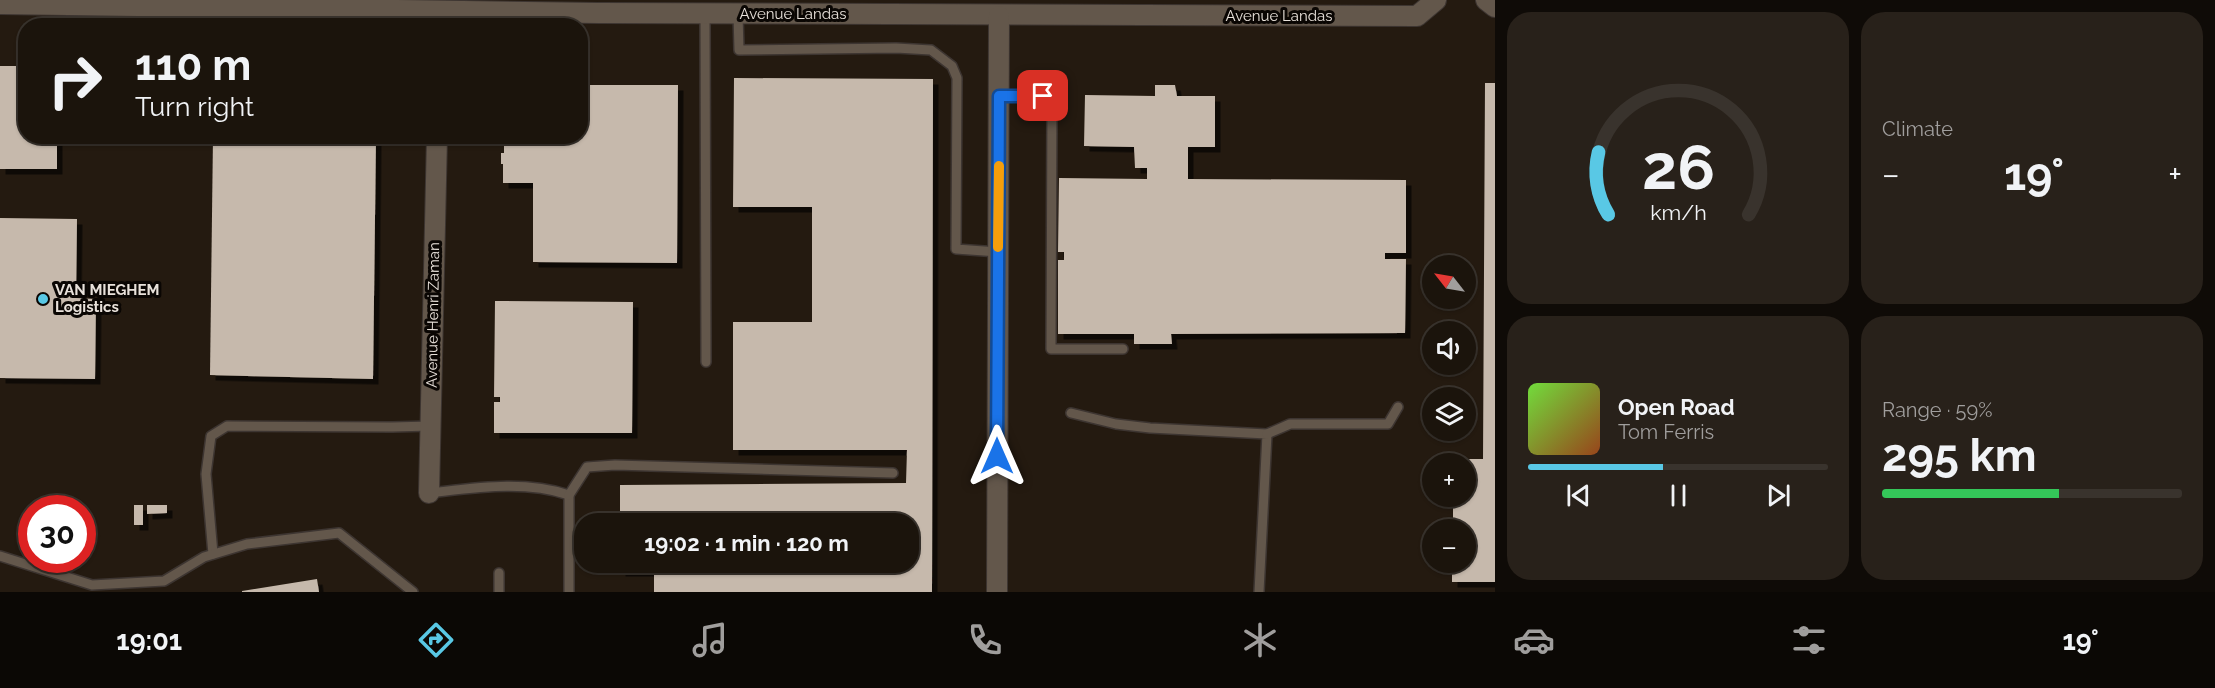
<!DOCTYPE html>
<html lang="en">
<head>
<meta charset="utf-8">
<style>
  :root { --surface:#1b140c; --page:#28211a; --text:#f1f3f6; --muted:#a09e9d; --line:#39332d; --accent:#59c8e5 }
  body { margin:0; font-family:Raleway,sans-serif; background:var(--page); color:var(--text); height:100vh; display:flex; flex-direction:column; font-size:22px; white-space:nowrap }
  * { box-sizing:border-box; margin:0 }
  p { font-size:20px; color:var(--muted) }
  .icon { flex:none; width:33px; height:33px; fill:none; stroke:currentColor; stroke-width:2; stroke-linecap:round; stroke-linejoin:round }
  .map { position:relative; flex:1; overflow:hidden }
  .side { display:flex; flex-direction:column; gap:12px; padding:12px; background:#0f0b07; width:720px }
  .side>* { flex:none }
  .guide { position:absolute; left:18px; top:18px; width:570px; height:126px; border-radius:24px; box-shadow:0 2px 4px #0004,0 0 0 2px var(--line); background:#1b140c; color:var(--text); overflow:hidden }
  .needle { width:39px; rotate:301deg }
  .controls { position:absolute; left:1422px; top:255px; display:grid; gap:12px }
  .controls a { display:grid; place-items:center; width:54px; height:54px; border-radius:50%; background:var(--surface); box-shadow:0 2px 4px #0004,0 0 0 2px var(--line); font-size:30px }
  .speed { position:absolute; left:18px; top:495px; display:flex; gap:12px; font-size:30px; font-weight:700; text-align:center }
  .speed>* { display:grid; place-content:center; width:78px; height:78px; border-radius:50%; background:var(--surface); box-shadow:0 2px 4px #0004,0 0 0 2px var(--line); line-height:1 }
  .speed .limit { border:9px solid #d22; background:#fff; color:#111 }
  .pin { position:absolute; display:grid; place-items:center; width:51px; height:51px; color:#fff; margin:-26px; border-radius:12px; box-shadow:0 3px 9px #0006 }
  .me { position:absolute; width:66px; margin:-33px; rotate:0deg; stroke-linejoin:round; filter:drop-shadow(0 0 4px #0008) }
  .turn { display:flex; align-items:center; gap:21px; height:126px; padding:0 18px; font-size:27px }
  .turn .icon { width:78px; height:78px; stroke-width:2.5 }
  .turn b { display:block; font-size:42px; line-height:51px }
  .big { font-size:45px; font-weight:700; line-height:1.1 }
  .side .card { flex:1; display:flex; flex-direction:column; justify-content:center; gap:9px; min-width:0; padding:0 21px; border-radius:24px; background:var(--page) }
  .side .dial { align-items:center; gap:0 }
  .dial svg { height:156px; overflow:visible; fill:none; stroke:var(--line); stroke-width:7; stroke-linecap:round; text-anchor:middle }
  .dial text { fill:var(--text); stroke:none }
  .song { display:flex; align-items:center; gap:18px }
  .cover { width:72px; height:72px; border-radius:9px; background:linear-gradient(135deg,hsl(100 70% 55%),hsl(20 70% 35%)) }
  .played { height:6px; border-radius:3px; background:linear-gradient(90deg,var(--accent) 45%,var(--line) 45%) }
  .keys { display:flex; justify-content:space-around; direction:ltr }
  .heat { display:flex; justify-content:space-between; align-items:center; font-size:33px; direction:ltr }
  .charge { height:9px; border-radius:4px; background:linear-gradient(90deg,#34c759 59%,var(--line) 0) }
  .side .tiles { flex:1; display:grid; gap:12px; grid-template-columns:repeat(2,1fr) }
  .trip { position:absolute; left:574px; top:513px; width:345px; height:60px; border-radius:24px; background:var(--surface); box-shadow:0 2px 4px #0004,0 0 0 2px var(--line); font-weight:700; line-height:60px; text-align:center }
  .tabs { display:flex; height:96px; justify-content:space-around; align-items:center; background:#0b0805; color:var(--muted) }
  .tabs .icon { width:42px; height:42px }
  .tabs .on { color:var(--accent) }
  .tabs b { font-size:27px; color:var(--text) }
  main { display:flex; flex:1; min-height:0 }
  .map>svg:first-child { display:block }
</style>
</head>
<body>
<main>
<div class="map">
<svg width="1495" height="592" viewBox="0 0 1495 592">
  <defs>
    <filter id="shadow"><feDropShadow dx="5.5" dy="5.5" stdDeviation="0" flood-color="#0009"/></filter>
  </defs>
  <rect width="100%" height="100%" fill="#241a10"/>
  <g fill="#c6b9ac" filter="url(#shadow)">
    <path d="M0 66H26V136H57V169H0Z"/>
    <path d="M734 78 933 79 932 592H654V571H620V562H909V524H620V485L906 483 907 450H733V322H812V207H733Z"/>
    <path d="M1485 83H1495V582H1452V562H1466V530H1453V496H1466V464H1453V459H1483Z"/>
    <path d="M580 85H678L677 263 533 262V183H503V164H501V153H504V136H580Z"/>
    <path d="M1155 85H1175L1177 96H1215V147H1188V179L1406 180V253H1385V259H1406L1405 333 1171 334 1172 344H1134V334H1058V260H1064V252H1058L1059 178 1147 179V168H1135L1134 147 1084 146 1085 95 1155 96Z"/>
    <path d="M213 136H376L373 379 210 375Z"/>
    <path d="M0 218 77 219 76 298 96 299 95 379 0 378Z"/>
    <path d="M495 301 633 302 632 433H494V402H500V397H494Z"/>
    <rect x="134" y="505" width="9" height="20"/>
    <path d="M147 505H167V513L147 514Z"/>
    <path d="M317 579 319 592H242V591Z"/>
  </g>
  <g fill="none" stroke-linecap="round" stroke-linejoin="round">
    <g stroke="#3d3531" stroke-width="12">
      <g id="lane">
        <path d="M705 14 706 362"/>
        <path d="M738 14 739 50 896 48 931 50 952 66 957 78 956 249 998 252"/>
        <path d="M999 96H1043L1052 102 1051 349H1123"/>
        <path d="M1071 413 1116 424 1150 428 1267 434 1259 592"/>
        <path d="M1267 434 1290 424H1388L1398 407"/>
        <path d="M429 493C475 488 524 480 569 495V592"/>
        <path d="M569 495 587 467 615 465 893 473"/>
        <path d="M213 554 206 474 211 436 227 426 392 427 431 426"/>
        <path d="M0 556 92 585 164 581 204 557 247 544 339 533 413 592"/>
        <path d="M499 592V573"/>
      </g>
    </g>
    <g stroke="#3d3531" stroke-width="22">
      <g id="street">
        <path d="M1486 0 1495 7"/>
        <path d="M0 4 598 13 1417 16 1436 0"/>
        <path d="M429 493 437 136"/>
        <path d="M997 592 999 16"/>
      </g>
    </g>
    <use href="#lane" stroke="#63574b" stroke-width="9"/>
    <use href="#street" stroke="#63574b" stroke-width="20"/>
  </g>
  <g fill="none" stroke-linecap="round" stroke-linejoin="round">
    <g stroke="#114b97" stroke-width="15">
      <path id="route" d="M997 456 999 96H1043"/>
    </g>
    <use href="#route" stroke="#1a73e8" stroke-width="10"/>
    <path stroke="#f59e0b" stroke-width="10" d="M998 247 999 166"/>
  </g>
  <circle fill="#59c8e5" stroke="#0a0603" stroke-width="2" cx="43" cy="299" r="6"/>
  <g text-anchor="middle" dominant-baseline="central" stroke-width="6" stroke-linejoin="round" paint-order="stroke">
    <g font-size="15" fill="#e8e1da" stroke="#0a0603">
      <text x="793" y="14">Avenue Landas</text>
      <text x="1279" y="16">Avenue Landas</text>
      <text transform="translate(433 315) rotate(-89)">Avenue Henri Zaman</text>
    </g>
    <g font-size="15" font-weight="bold" fill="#e8e1da" stroke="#0a0603" text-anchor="start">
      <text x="55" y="290">VAN MIEGHEM<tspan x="55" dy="17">Logistics</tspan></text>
    </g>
  </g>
</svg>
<div class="controls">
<a><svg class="needle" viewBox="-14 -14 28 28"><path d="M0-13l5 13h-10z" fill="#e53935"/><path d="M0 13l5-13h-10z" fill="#a09e9d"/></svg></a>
<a><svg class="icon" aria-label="sound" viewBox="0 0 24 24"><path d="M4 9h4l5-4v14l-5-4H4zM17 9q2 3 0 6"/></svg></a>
<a><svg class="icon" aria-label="layers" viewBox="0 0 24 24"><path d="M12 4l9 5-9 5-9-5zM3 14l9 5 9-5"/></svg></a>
<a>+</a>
<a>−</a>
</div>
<div class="speed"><div class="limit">30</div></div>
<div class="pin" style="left:1043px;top:96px;background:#d93025"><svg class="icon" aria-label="arrive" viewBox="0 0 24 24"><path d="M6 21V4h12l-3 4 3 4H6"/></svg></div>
<svg class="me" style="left:997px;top:456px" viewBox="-20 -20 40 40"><path d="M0-17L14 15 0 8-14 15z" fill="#1a73e8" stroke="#fff" stroke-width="4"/></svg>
<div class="trip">19:02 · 1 min · 120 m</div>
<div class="guide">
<div class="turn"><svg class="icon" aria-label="right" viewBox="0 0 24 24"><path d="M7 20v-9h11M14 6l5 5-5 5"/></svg><div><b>110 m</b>Turn right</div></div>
</div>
</div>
<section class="side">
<div class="tiles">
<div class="card dial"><svg viewBox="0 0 100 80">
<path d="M14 69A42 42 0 1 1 86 69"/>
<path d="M14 69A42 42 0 0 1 9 37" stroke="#59c8e5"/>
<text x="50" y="56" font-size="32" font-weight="700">26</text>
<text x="50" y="72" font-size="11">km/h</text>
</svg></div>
<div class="card"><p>Climate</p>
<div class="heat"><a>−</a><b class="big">19°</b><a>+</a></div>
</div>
<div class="card">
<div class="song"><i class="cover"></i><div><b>Open Road</b><p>Tom Ferris</p></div></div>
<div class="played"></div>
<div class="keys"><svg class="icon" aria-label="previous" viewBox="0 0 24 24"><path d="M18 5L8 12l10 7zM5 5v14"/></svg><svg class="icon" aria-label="pause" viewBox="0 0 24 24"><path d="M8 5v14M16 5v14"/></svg><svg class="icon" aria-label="next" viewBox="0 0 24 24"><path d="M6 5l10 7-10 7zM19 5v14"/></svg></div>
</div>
<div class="card"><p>Range · 59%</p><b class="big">295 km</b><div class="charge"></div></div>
</div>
</section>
</main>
<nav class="tabs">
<b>19:01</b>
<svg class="icon on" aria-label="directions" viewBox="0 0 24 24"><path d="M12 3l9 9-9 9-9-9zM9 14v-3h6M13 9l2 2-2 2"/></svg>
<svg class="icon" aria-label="music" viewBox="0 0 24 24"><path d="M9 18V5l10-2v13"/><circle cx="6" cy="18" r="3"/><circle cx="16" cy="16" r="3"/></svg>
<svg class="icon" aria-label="phone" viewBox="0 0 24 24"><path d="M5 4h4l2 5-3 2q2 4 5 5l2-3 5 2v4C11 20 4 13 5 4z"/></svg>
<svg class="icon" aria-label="climate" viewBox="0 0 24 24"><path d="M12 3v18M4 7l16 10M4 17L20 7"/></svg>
<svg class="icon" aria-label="car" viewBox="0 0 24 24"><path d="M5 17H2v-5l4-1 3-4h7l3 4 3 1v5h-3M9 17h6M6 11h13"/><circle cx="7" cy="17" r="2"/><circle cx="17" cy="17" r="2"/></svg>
<svg class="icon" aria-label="filters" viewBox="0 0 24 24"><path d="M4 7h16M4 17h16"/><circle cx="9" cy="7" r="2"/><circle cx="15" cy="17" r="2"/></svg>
<b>19°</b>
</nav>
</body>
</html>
